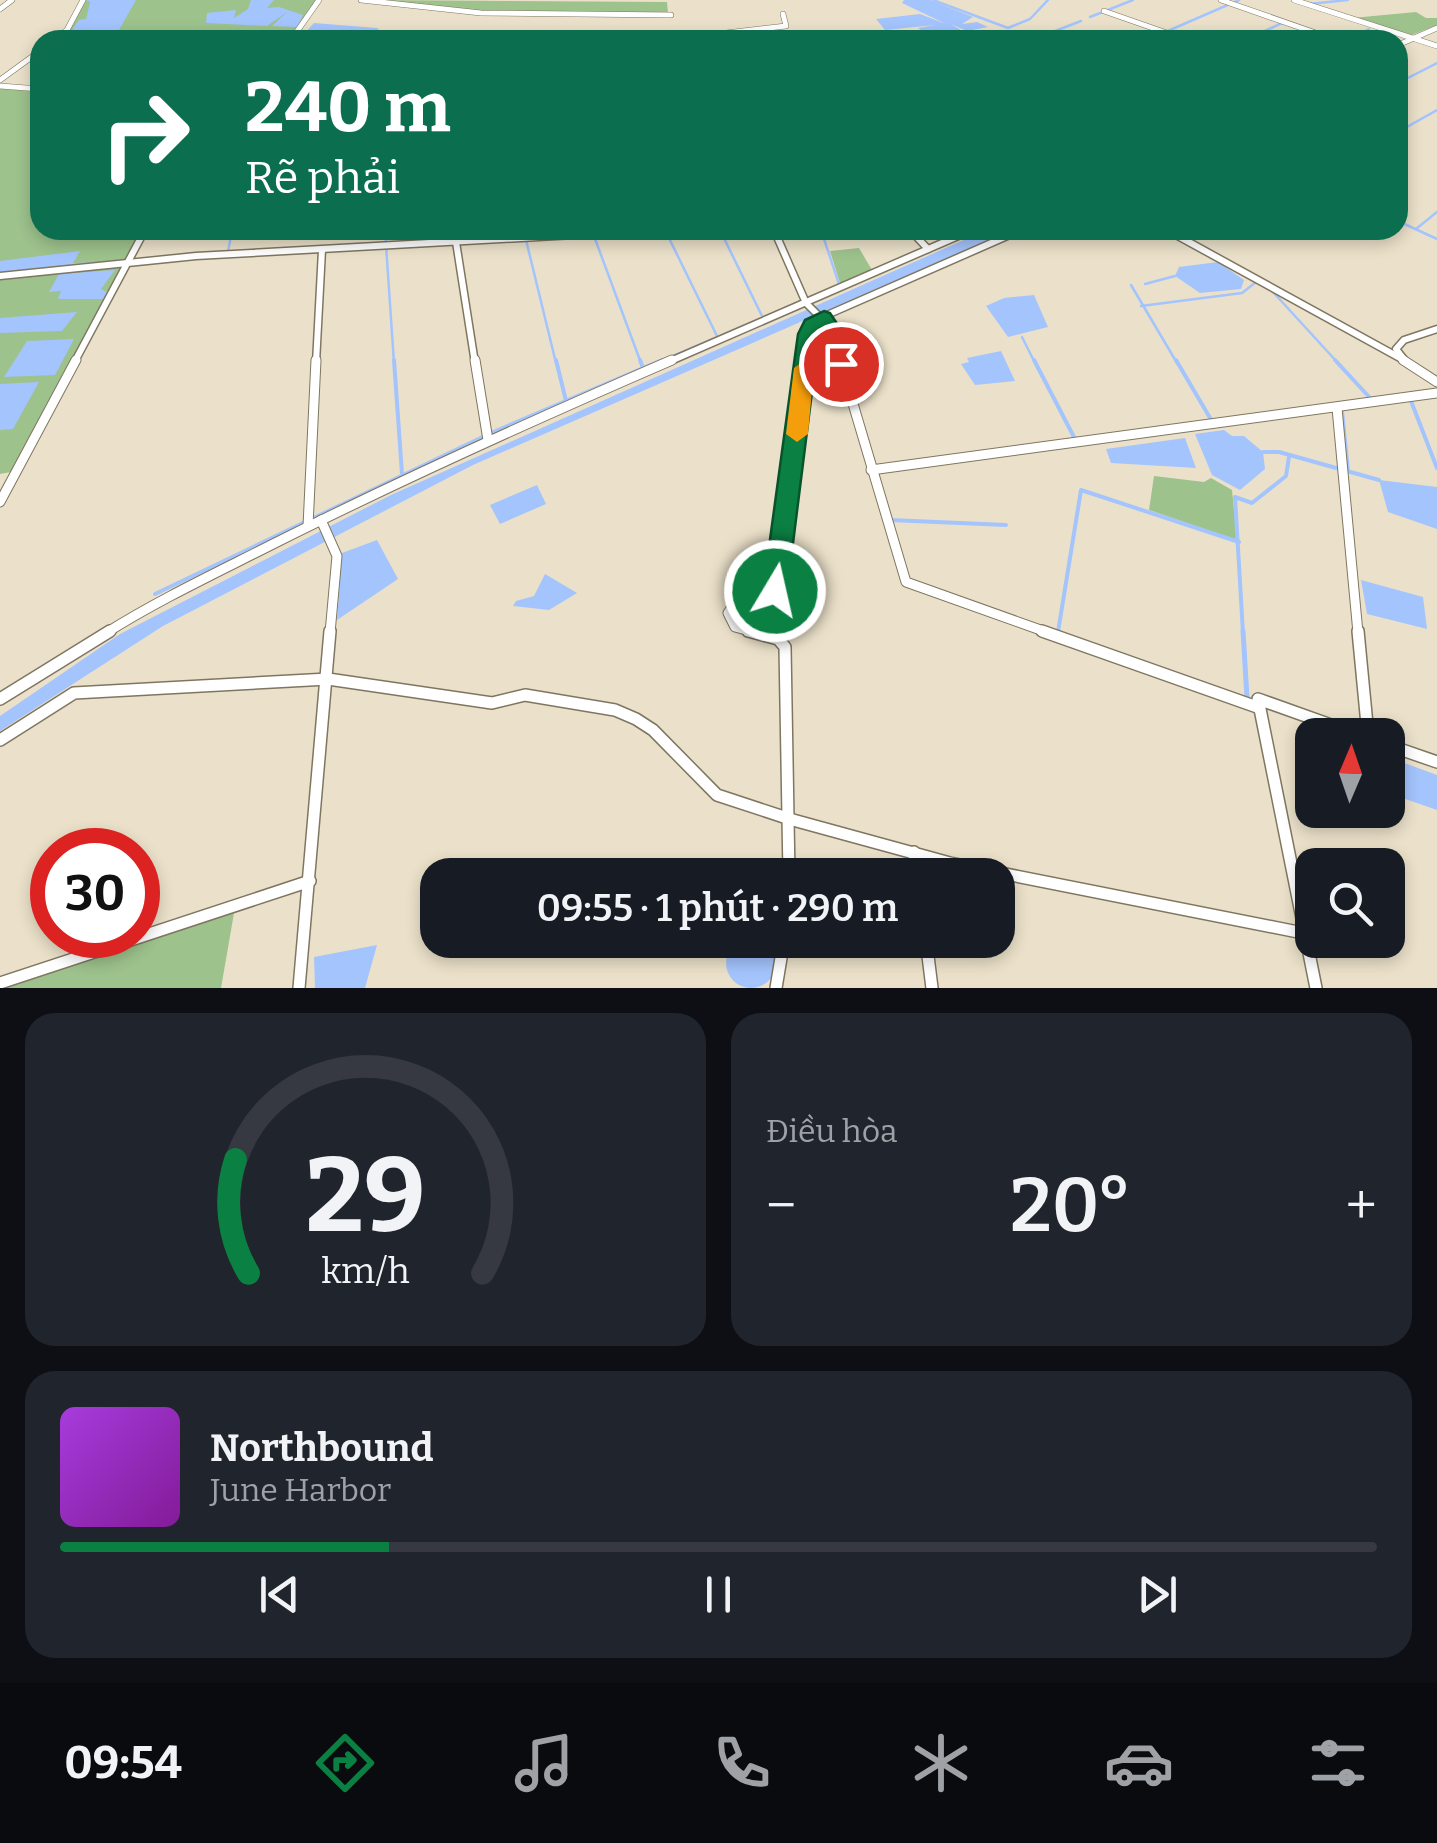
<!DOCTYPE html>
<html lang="vi">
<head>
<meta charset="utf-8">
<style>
  :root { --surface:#171b24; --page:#20242c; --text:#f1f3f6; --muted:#9ea1a6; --line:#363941; --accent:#0b8043 }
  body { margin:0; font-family:Bitter,serif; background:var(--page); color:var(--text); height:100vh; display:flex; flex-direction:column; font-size:38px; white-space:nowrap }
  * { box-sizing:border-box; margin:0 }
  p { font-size:32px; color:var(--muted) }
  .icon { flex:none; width:55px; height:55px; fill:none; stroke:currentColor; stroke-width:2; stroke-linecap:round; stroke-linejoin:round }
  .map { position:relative; height:988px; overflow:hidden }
  .side { display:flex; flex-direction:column; gap:25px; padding:25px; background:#0d0f14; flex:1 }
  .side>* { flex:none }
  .hud { position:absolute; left:30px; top:30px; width:1378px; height:210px; border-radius:30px; box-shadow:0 5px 15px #0003; background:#0b6e4f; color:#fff; overflow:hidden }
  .needle { width:65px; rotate:2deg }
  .tools { position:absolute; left:1295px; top:718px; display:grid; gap:20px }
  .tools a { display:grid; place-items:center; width:110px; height:110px; border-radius:20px; background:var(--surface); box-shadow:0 5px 15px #0003; font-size:50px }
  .speed { position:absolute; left:30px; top:828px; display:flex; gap:20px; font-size:50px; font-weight:700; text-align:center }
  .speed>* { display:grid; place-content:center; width:130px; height:130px; border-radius:50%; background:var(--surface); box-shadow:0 5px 15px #0003; line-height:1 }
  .speed .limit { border:15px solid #d22; background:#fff; color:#111 }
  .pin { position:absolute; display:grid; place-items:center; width:85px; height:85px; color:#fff; margin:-42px; border:5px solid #fff; border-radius:50%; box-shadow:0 2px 10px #0007 }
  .me { position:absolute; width:110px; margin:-55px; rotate:9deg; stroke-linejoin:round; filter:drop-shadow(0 0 8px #0008) }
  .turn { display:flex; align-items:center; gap:35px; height:210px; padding:0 50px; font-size:45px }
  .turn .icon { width:130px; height:130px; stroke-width:2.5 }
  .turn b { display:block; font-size:70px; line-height:85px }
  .big { font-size:75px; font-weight:600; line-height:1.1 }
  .side .card { flex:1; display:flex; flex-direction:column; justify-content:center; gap:15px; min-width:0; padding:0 35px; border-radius:30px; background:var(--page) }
  .side .dial { align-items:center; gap:0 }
  .dial svg { height:260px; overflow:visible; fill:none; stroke:var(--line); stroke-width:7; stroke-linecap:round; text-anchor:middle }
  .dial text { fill:var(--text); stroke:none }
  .song { display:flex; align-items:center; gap:30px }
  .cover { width:120px; height:120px; border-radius:15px; background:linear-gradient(135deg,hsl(280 70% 55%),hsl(290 70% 35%)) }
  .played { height:10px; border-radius:5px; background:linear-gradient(90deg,var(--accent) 25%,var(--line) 25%) }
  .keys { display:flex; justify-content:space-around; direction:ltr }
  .heat { display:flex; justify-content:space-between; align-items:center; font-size:55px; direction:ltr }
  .side .tiles { flex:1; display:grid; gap:25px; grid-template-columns:1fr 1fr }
  .card:last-child { grid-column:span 2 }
  .trip { position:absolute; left:420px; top:858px; width:595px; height:100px; border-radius:30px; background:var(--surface); box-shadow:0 5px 15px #0003; font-weight:600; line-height:100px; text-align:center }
  .tabs { display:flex; height:160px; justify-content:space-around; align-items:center; background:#090b0e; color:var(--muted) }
  .tabs .icon { width:70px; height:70px }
  .tabs .active { color:var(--accent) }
  .tabs b { font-size:45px; color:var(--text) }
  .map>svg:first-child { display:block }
</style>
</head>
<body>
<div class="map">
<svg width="1437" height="988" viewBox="0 0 1437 988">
  <rect width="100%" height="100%" fill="#ebe1ca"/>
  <g fill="#9dc28c">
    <path d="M85 0H318L289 40H57L68 31Z"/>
    <path d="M373 0 667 2 668 13 481 12Z"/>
    <path d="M1416 12 1426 18H1437V25L1409 36 1352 18Z"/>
    <path d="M0 88 40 91V230H142L125 263 0 275Z"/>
    <path d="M859 248 872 270 840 283 830 251Z"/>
    <path d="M122 267 11 472 0 474V279Z"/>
    <path d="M1154 476 1204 482 1211 478 1232 490 1237 540 1149 510Z"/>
    <path d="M234 913 221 988H0Z"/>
  </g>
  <g fill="#a4c4fd">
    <path d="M86 0H136L119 30H72L79 20 86 19 90 2Z"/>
    <path d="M251 0H274L267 8 279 7 303 15 297 27 272 26 287 12 267 26 206 23 207 13 236 10 234 18 248 9Z"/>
    <path d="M904 0H930L973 17 962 24 977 22 988 27 967 31 951 24 964 32 958 34 963 38C944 42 933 40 918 28L935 25 885 30 876 19 920 14 946 24 902 3Z"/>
    <path d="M314 23 377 28 379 29 364 40 301 37Z"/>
    <path d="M986 230H1011L473 465 163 626 0 731V716L120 634 391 495Z"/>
    <path d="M80 251 73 263 126 261 0 274V261Z"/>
    <path d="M1218 262 1244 280 1241 289 1200 293 1175 276 1179 267Z"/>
    <path d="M115 270 101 289 107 292 103 299H58L61 291 49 292 59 274Z"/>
    <path d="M1034 295 1048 327 1008 337 986 306 1004 298Z"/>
    <path d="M77 312 62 331 0 333V318Z"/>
    <path d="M74 339 55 375 4 377 27 341Z"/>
    <path d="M1001 351 1015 381 975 385 961 364 969 362 967 358Z"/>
    <path d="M39 382 13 429 0 430V384Z"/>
    <path d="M1224 430 1232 436H1244L1263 452 1265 469 1240 490 1212 475 1195 434Z"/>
    <path d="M1185 438 1196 468 1111 463 1106 449Z"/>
    <path d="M1379 480 1437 487V529L1388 512Z"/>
    <path d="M537 485 546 504 500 524 490 505Z"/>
    <path d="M377 540 398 579 337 620 342 553Z"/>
    <path d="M545 574 577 593 549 610 513 606 516 601 534 596Z"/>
    <path d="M1361 580 1423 597 1427 629 1367 614Z"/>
    <path d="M1388 757 1437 775V810L1388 793Z"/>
    <circle cx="751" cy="963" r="25"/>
    <path d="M377 945 365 988H315L314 957Z"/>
  </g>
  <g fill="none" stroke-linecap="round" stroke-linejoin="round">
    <g stroke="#a4c4fd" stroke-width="2.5">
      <path d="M933 0 1008 28 1030 19 1048 0"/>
      <path d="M1309 4 1348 0"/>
      <path d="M1090 17 1133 0"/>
      <path d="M1032 40 1081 21"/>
      <path d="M1147 40 1239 0"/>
      <path d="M1245 40 1282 23"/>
      <path d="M1347 40 1369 29"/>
      <path d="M1398 83 1437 63"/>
      <path d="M1398 132 1437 110"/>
      <path d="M1398 221 1437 239"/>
      <path d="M1416 229 1437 212"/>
      <path d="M385 230 394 363"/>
      <path d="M665 230 717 336"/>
      <path d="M720 230 762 316"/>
      <path d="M821 230 839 284"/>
      <path d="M594 236 641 363"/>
      <path d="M526 240 556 363"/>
      <path d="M228 252 232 230"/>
      <path d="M1145 284 1175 276"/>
      <path d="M1131 285 1177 363"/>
      <path d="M1273 292 1338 363"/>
      <path d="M1141 306 1242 293 1256 282"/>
      <path d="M823 312 835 329 845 362"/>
      <path d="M1022 337 1035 363"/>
      <path d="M657 363 813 296"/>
    </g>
    <g stroke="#a4c4fd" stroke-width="4">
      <path d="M394 360 402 474"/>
      <path d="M556 360 566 401"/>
      <path d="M640 360 643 368"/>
      <path d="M1034 360 1075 439"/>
      <path d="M1176 360 1213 423"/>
      <path d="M1335 360 1371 399"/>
      <path d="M1411 401 1437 468"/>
      <path d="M1342 411 1348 471"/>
      <path d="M1263 452H1279L1379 480"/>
      <path d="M890 520 1006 525"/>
      <path d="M155 594 491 433 662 360"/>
      <path d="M1058 632 1081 490 1239 542"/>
      <path d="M1243 633 1235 497 1252 503 1286 476 1289 457"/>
    </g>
    <path stroke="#a4c4fd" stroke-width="5" d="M1243 631 1247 698"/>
    <g stroke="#7f7661" stroke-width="6">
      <g id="street-far3">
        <path d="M361 0 481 13 671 15"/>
        <path d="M1221 0 1336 40"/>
        <path d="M1294 0 1437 46"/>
        <path d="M0 9 12 0"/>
        <path d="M1104 11 1187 40"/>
        <path d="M55 40 67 30 83 0"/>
        <path d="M291 40 319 0"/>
        <path d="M728 40 726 33 786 26 783 14"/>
        <path d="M960 40H974"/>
        <path d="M1398 45 1437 28"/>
        <path d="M0 80 40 51"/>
        <path d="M0 86 40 89"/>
      </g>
    </g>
    <g stroke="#7f7661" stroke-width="9">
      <g id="street-far2">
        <path d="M774 230 806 303 831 328 841 363"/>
        <path d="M910 230 928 249"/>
        <path d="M1167 230 1400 358"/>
        <path d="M456 242 475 363"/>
        <path d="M0 276 196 256 663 230"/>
        <path d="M74 363 145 230"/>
        <path d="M316 363 322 250"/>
        <path d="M666 363 972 230"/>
        <path d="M805 363 809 331 827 315 1021 230"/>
        <path d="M1407 363 1396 349 1404 340 1437 329"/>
      </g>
    </g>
    <g stroke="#7f7661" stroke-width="11">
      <g id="street-far1">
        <path d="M475 360 488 440"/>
        <path d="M840 360 906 582 1049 633"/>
        <path d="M1403 360 1437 382"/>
        <path d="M1337 408 1358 633"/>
        <path d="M871 470 1437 393"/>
        <path d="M0 502 76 360"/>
        <path d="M321 520 337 556 330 633"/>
        <path d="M308 526 316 360"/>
        <path d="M106 633C160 599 218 572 275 543 405 478 538 418 672 360"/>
        <path d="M757 633 735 627 728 613 734 604 773 594 776 588 805 360"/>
      </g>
    </g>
    <g stroke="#7f7661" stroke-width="14">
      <g id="street">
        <path d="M748 631 778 639 785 647 789 875"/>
        <path d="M1042 631 1257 707"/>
        <path d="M1358 631 1368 735"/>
        <path d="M0 699 110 631"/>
        <path d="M0 740 74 693 328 679 492 703 525 695 615 710 636 719 653 730 717 795 793 820 950 863 1303 933"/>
        <path d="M1388 745 1437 762"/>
        <path d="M914 852 917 875"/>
        <path d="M926 940 932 988"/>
        <path d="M0 983 310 881"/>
        <path d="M299 988 330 631"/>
        <path d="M776 988 784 940"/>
        <path d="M1316 988 1258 699 1359 735"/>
      </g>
    </g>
    <use href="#street-far3" stroke="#fff" stroke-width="5"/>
    <use href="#street-far2" stroke="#fff" stroke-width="6"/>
    <use href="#street-far1" stroke="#fff" stroke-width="9"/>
    <use href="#street" stroke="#fff" stroke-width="11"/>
  </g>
  <path fill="#0b8043" stroke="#07532c" stroke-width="2.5" d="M824 311 830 313 840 328 851 364 848 368H834L820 328 787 591 784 599 775 602 766 599 763 591 798 334 805 320Z"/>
  <path fill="#f59e0b" d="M804 361 814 368 808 434 797 442 786 434 794 368Z"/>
</svg>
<div class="tools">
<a><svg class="needle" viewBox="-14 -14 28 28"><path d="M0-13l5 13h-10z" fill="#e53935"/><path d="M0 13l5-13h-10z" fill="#9ea1a6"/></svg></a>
<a><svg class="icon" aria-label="search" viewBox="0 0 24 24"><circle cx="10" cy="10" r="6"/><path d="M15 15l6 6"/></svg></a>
</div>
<div class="speed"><div class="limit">30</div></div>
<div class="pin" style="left:841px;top:364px;background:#d93025"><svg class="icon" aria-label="arrive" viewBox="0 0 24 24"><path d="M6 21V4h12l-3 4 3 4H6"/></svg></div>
<svg class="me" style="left:775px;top:591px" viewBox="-20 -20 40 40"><circle r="17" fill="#0b8043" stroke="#fff" stroke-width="3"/><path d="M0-11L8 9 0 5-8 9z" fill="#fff"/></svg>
<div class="trip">09:55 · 1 phút · 290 m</div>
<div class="hud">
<div class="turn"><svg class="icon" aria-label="right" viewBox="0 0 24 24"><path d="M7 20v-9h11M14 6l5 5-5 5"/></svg><div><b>240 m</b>Rẽ phải</div></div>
</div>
</div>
<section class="side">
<div class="tiles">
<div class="card dial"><svg viewBox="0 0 100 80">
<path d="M14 69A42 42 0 1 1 86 69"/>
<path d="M14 69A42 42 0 0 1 10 34" stroke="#0b8043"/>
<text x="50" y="56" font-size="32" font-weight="700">29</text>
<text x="50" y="72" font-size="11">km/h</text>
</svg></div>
<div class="card"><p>Điều hòa</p>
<div class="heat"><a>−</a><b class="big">20°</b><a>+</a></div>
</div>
<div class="card">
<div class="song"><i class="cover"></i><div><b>Northbound</b><p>June Harbor</p></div></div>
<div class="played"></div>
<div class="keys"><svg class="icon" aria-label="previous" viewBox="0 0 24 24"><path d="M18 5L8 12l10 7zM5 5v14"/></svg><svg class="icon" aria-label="pause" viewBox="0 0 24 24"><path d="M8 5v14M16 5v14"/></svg><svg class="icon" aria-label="next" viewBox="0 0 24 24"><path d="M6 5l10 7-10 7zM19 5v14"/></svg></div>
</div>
</div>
</section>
<nav class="tabs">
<b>09:54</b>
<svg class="icon active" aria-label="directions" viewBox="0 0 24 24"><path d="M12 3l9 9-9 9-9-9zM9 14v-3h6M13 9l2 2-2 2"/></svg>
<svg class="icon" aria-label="music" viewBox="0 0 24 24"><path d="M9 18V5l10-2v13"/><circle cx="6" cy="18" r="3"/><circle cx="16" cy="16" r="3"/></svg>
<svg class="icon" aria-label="phone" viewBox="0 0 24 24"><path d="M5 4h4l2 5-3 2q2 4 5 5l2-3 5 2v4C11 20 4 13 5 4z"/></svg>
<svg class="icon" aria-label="climate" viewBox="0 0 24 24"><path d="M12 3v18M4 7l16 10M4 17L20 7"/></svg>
<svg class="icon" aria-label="car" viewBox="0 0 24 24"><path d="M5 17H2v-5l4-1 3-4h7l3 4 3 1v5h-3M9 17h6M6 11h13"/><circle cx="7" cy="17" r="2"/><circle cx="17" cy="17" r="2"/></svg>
<svg class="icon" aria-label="filters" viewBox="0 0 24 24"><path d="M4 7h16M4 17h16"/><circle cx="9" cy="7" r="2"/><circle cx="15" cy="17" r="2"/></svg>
</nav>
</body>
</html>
